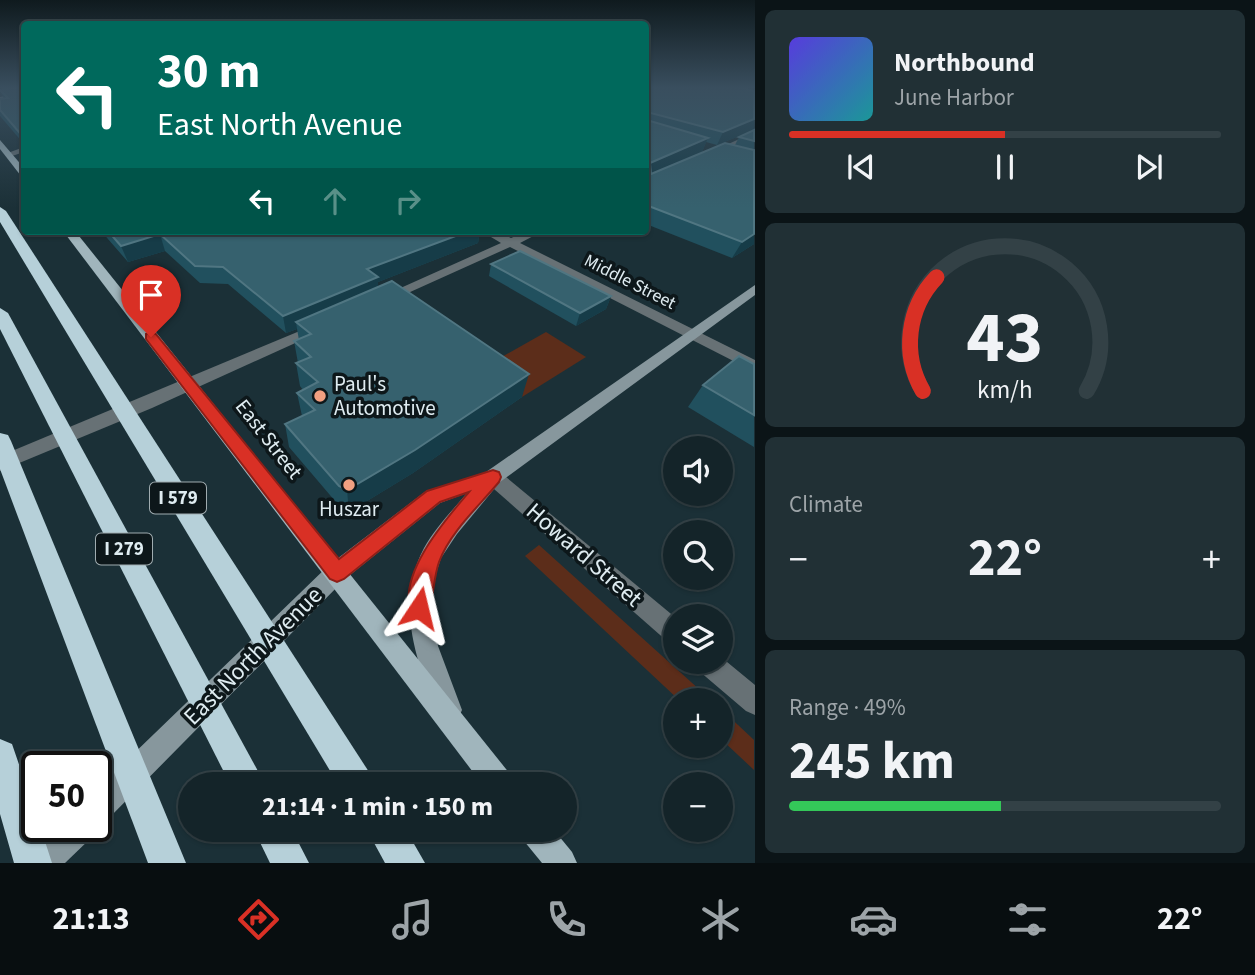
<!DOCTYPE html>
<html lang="en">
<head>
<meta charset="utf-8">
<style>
  :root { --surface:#142429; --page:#213035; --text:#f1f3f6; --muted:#9da4a8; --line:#334146; --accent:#d93025 }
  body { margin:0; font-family:"Source Sans 3",sans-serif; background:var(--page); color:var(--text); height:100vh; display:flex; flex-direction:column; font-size:26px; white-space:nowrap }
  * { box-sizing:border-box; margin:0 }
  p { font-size:23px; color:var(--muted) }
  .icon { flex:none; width:38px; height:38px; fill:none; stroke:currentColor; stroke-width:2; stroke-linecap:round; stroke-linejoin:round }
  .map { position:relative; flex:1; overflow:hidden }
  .panel { display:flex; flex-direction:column; gap:10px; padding:10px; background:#0b1417; width:500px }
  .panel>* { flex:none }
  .hud { position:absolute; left:21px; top:21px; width:628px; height:214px; border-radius:7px; box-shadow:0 2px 5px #0004,0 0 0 2px var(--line); background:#00695c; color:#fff; overflow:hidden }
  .buttons { position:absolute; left:663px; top:436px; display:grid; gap:14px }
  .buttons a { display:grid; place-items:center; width:70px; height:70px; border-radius:50%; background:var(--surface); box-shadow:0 2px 5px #0004,0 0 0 2px var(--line); font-size:35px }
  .speed { position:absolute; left:21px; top:751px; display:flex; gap:14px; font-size:35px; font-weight:700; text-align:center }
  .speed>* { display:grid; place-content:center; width:91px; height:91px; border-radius:50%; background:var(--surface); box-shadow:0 2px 5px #0004,0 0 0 2px var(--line); line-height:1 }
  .speed .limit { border:4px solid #111; border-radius:10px; background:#fff; color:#111 }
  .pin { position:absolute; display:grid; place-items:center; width:60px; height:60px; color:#fff; margin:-72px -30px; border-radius:50% 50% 50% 0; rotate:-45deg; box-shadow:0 0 7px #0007 }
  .pin .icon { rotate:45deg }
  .me { position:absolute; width:77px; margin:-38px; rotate:10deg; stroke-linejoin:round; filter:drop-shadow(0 0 5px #0008) }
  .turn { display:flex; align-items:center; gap:24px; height:147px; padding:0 21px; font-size:32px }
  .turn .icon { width:91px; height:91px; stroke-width:2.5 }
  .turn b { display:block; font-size:49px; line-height:60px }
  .lanes { display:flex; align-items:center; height:66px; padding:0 21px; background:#0003; justify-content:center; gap:35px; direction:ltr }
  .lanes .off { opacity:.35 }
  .big { font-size:52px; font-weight:700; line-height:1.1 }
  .panel .card { flex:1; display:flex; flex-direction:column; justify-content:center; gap:10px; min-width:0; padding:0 24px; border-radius:10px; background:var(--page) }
  .panel .dial { align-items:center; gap:0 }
  .dial svg { height:182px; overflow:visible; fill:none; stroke:var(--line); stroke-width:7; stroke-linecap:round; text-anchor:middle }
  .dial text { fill:var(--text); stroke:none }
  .song { display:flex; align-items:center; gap:21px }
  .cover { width:84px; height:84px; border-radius:10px; background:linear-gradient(135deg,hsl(250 70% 55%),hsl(180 70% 35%)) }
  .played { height:7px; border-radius:4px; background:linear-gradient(90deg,var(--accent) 50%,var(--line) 50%) }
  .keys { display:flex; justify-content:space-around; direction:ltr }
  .heat { display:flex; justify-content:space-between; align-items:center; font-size:38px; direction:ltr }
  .charge { height:10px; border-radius:5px; background:linear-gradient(90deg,#34c759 49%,var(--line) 0) }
  .trip { position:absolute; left:178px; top:772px; width:399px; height:70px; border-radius:35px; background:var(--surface); box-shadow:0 2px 5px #0004,0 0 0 2px var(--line); font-weight:700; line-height:70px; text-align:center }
  .dock { display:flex; height:112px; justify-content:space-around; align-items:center; background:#080e10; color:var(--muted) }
  .dock .icon { width:49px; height:49px }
  .dock .selected { color:var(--accent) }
  .dock b { font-size:32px; color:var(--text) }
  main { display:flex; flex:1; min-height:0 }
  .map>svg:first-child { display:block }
</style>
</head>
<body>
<main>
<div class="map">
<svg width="755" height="863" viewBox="0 0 755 863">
  <rect width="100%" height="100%" fill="#1b3037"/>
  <g fill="#5c2d1a">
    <path d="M546 332 586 357 522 397 498 359Z"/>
    <path d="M539 545 711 700H679L525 556Z"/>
    <path d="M721 709 754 740V770L721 739Z"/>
  </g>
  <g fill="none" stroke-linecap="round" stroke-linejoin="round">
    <g fill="#677175" fill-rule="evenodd">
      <path d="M755 132V137L713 156 706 154Z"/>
      <path d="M24 147V152L9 157 5 154Z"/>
      <path d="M73 231H91L76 237H68V233Z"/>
      <path d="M481 231H496L511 238 528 231H543L520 243 755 360V372L510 247 388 302H378L376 299 501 243Z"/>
      <path d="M319 323 324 324V330L152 408 0 471V456Z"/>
      <path d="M493 469 500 472 676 618V646L668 642 486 482 484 477 486 472Z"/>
      <path d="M721 657 755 685V715L746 711 699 671 696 662H721Z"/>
    </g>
    <g fill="#87979d" fill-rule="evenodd">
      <path d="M24 92V96L0 101V97Z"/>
      <path d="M755 285V295L500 482 457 534 441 558 433 583 431 608 438 646 462 710 458 719 449 723 440 719C417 665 394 604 424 548 435 528 452 511 467 493L440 503 345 579 106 821 96 826V790L329 565 426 491 486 472Z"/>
      <path d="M59 826H96L92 837 65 863H27L32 852Z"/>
    </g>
    <g fill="#a0b5bc" fill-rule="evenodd">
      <path d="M0 140 24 168V177L21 176 0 149Z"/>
      <path d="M63 231H75L510 774 514 784H482Z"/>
      <path d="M520 830H554L572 852 577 863H542L524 841Z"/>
    </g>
    <g fill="#b6d0d9" fill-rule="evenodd">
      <path d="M0 207 6 211 369 772 374 784H338L0 222Z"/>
      <path d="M0 308 8 313 265 784H230L0 329Z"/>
      <path d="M0 433 8 435 11 441 186 863H148L0 469Z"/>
      <path d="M0 739 12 744 37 817V826H40L52 863H14L0 814Z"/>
      <path d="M254 830H292L309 863H270Z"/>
      <path d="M367 830H406L425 863H385Z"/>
    </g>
  </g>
  <g fill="#21505e" fill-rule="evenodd">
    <path d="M24 87V144L0 116V99H4L0 90Z"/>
    <path d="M646 87 754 91V244L732 258 646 224ZM751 131 739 137 735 145 677 163 702 152 706 142 717 145Z"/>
    <path d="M101 231H480L478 243 378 282V287L522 397 413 473 349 512 341 508 289 447 285 424 302 416 297 393 303 390 300 386 296 363H298L294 341 299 340 297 329 286 333 228 284 200 283 165 251 128 262Z"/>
    <path d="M491 264 611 296 606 309 576 326 489 276Z"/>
    <path d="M754 364V447L688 407 703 385Z"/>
  </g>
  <g fill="#163c48">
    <path d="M754 119V130L717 145 723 132Z"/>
    <path d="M708 138 702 152 646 177 650 163Z"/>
    <path d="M469 231H480L478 243 378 282V294L296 322 297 329 286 333 283 316 367 269Z"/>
    <path d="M160 234 165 251 128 262 121 246Z"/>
    <path d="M754 234V244L732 258 742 242Z"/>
    <path d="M611 296 606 309 576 326 580 313Z"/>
    <path d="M529 374 522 397 413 473 349 512 347 490Z"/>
  </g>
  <g fill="#36616e" stroke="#507682" stroke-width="2">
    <path d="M20 87H24V138L0 110V99L8 98 0 90Z"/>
    <path d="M646 87H738L754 91V119L723 132 651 113 648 115 650 121 708 138 650 163 651 174 725 143 754 150V234L742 242 646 205Z"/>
    <path d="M754 130V141L739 137Z"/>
    <path d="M108 231H469L367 269 378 277 283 316 223 267 195 266 160 234 121 246Z"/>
    <path d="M520 251 611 296 580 313 491 264Z"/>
    <path d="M392 281 529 374 415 450 347 490 339 486 285 424 315 410 297 393 318 382 296 363 311 357 294 341 311 334 296 322Z"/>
    <path d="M739 356 754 364V415L703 385Z"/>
  </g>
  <linearGradient id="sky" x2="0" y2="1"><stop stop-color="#0f1a1e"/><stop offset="0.42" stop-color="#394e5e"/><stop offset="1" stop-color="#394e5e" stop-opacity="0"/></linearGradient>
  <rect width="755" height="208" fill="url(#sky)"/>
  <path fill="#d93025" stroke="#8d1f18" stroke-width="2" d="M151 332 156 334 339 559 427 491 493 470 499 472 501 477 499 482C479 506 450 532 439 562 433 579 434 599 427 615L419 618 412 615C395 576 446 519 469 492L440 502 344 579 337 582 330 579 146 339V334Z"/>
  <g fill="#f2a081" stroke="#0d171a" stroke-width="2.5">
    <circle cx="320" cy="396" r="7"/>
    <circle cx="349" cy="485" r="7"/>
  </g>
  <g text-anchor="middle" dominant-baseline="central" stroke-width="7" stroke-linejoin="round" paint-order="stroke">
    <g font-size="18" fill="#dfecf1" stroke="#0d171a">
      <text transform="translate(630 282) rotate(27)">Middle Street</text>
    </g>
    <g fill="#0d171a" stroke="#a0acb0" stroke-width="2">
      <rect x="150" y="482.5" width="56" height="31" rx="5"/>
      <rect x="96" y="533.5" width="56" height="31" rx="5"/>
    </g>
    <g font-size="19" font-weight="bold" fill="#dfecf1">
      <text x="178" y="498">I 579</text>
      <text x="124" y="549">I 279</text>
    </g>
    <g font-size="21" fill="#dfecf1" stroke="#0d171a" text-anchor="start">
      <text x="334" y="384">Paul's<tspan x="334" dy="24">Automotive</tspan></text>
      <text x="349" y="509" text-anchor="middle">Huszar</text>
    </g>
    <g font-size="21" fill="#dfecf1" stroke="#0d171a">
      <text transform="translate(269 439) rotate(52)">East Street</text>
    </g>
    <g font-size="24" fill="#dfecf1" stroke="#0d171a">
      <text transform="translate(584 555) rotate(41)">Howard Street</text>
      <text transform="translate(253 656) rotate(-45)">East North Avenue</text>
    </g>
  </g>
</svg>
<div class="buttons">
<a><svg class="icon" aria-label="sound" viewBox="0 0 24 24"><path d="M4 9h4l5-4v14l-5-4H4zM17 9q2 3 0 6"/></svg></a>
<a><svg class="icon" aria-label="search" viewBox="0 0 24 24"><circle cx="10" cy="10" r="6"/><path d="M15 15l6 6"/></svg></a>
<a><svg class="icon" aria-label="layers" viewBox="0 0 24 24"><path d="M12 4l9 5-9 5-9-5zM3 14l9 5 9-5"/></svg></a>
<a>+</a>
<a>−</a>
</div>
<div class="speed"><div class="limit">50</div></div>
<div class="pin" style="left:151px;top:337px;background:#d93025"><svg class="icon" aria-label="arrive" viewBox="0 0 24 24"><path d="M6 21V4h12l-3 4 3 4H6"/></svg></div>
<svg class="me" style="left:419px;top:608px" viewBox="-20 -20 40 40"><path d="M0-17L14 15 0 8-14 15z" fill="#d93025" stroke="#fff" stroke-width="4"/></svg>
<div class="trip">21:14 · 1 min · 150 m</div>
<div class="hud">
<div class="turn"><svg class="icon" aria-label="left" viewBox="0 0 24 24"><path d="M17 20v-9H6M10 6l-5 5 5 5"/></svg><div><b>30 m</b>East North Avenue</div></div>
<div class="lanes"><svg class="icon" aria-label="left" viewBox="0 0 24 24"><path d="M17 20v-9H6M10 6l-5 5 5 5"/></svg><svg class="icon off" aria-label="ahead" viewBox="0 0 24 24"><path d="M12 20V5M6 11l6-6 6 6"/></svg><svg class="icon off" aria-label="right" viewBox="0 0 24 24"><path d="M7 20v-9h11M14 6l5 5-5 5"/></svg></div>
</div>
</div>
<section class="panel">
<div class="card">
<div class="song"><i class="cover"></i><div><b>Northbound</b><p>June Harbor</p></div></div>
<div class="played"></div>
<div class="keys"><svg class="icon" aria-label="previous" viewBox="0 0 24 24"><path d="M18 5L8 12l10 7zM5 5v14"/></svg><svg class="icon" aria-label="pause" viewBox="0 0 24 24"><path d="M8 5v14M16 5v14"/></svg><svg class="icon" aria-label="next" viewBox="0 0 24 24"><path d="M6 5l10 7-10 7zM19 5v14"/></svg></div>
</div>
<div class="card dial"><svg viewBox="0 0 100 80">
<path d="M14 69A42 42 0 1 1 86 69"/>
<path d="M14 69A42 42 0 0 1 20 19" stroke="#d93025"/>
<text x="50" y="56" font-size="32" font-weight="700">43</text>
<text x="50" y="72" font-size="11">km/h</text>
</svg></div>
<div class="card"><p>Climate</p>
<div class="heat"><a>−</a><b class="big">22°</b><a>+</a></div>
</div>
<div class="card"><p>Range · 49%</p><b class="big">245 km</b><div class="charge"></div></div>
</section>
</main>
<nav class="dock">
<b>21:13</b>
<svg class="icon selected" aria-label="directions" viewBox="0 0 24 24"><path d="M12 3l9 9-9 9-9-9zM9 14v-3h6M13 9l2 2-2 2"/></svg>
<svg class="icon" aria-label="music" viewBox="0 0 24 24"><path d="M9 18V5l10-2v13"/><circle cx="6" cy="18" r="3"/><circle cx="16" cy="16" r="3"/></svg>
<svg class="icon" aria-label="phone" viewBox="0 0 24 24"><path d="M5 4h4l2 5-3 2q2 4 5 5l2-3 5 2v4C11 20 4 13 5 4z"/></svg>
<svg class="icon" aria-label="climate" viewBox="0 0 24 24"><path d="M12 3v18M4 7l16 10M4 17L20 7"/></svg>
<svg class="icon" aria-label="car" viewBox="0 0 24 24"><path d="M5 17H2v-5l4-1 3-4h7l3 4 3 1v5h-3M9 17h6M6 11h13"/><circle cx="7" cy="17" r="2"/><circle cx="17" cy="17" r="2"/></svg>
<svg class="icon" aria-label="filters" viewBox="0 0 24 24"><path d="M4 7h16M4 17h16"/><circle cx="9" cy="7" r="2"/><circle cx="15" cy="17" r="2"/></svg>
<b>22°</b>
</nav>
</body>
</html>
